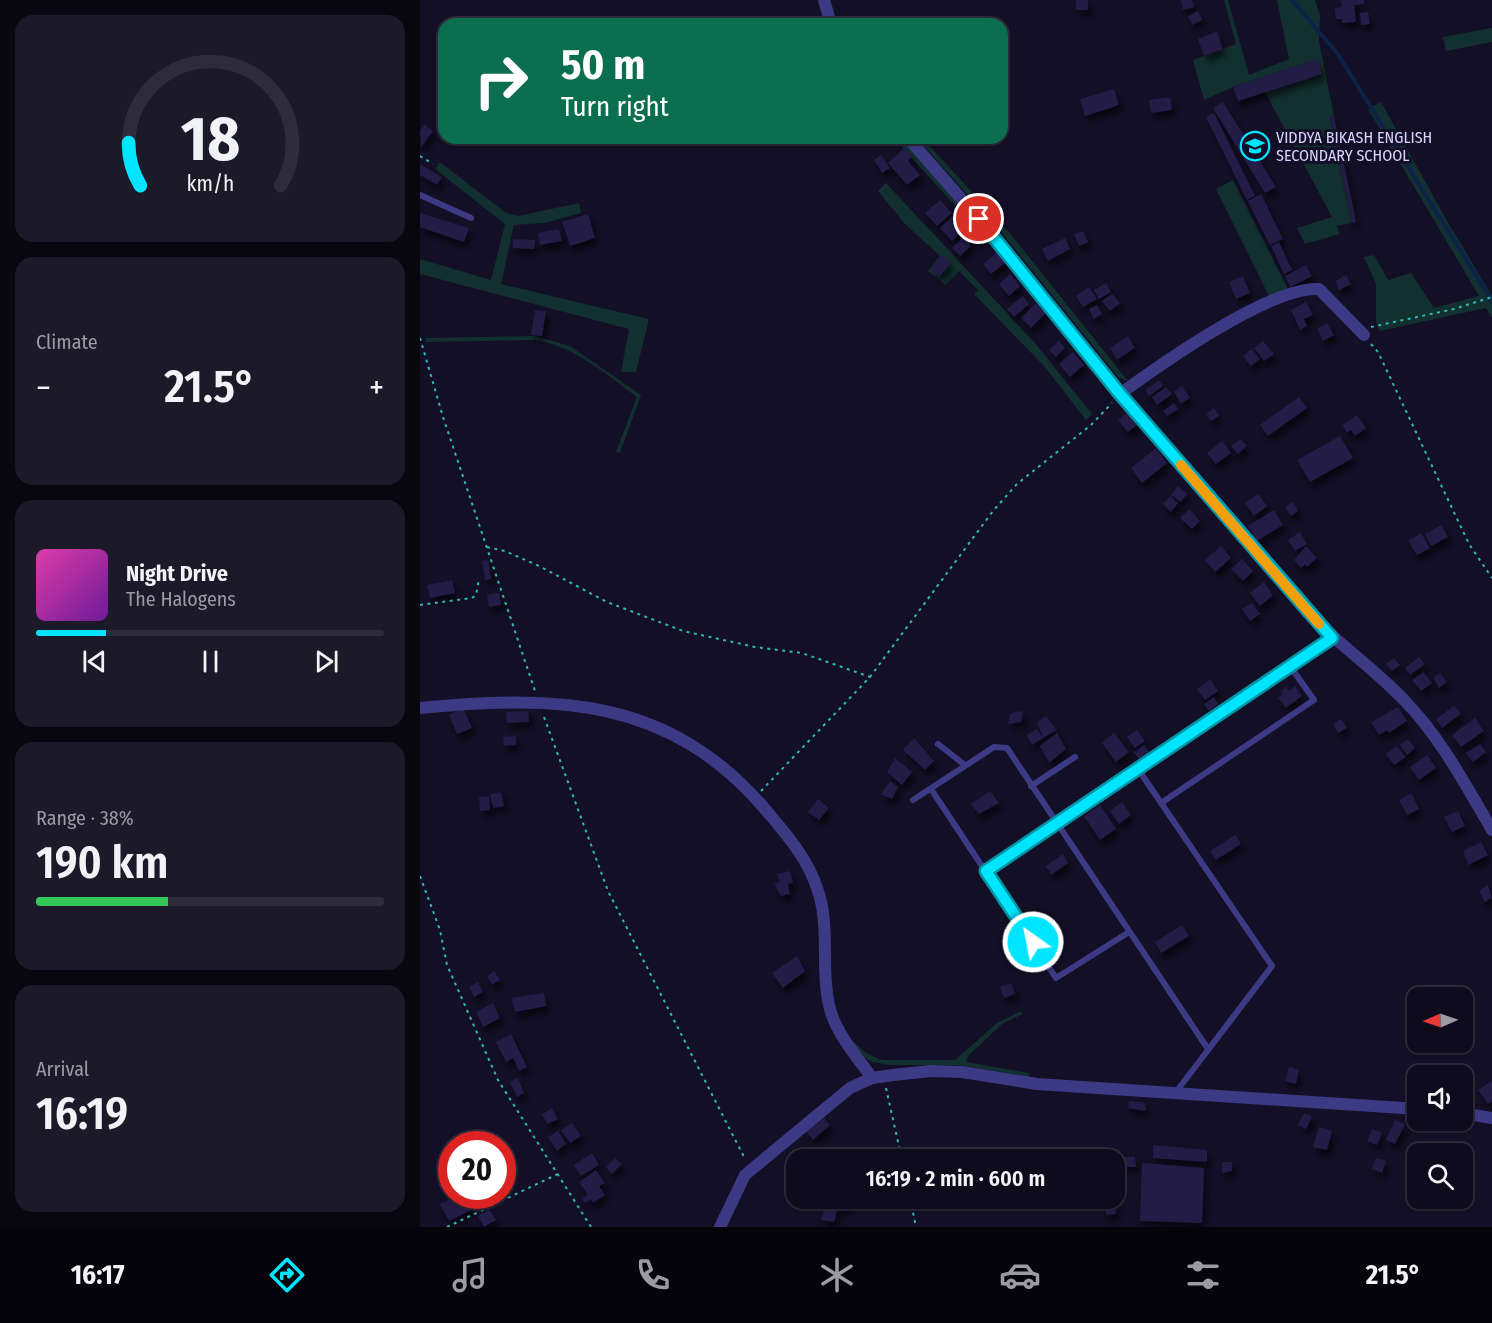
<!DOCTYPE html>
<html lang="en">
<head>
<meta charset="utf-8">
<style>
  :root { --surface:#0e0b1c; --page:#1c1929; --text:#f1f3f6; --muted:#9b9ba3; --line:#2e2b3b; --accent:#00e5ff }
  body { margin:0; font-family:"Fira Sans Condensed",sans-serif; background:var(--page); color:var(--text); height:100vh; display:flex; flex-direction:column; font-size:22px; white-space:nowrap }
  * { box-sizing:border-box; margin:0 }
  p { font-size:20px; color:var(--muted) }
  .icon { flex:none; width:33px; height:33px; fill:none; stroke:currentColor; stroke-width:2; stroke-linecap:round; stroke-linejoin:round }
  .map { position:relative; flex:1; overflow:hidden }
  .side { display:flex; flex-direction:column; gap:15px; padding:15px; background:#08060f; width:420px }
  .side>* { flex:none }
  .banner { position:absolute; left:18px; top:18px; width:570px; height:126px; border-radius:18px; box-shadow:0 2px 4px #0004,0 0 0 2px var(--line); background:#0b6e4f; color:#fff; overflow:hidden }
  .needle { width:39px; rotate:268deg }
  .buttons { position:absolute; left:987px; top:987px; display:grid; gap:12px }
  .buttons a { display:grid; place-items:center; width:66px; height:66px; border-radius:12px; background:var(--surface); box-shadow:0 2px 4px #0004,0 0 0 2px var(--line); font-size:30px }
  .speed { position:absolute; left:18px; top:1131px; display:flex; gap:12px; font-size:30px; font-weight:700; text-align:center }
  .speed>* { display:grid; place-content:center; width:78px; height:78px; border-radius:50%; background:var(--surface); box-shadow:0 2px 4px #0004,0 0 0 2px var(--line); line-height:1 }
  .speed .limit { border:9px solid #d22; background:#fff; color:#111 }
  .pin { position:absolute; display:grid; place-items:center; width:51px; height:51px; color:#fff; margin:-26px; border:3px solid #fff; border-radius:50%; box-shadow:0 2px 6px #0007 }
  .me { position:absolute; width:66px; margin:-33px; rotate:327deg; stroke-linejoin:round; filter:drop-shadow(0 0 4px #0008) }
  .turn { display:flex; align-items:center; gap:21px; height:126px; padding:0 24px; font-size:27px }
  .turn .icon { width:78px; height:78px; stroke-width:2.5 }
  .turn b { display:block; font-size:42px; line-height:51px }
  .big { font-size:45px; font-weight:600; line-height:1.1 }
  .side .widget { flex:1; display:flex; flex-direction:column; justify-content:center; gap:9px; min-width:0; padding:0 21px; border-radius:18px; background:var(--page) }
  .side .dial { align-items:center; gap:0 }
  .dial svg { height:156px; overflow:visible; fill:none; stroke:var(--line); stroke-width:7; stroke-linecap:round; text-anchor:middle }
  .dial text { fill:var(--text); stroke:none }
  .song { display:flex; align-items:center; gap:18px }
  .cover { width:72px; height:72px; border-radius:9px; background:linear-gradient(135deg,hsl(320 70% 55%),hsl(280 70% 35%)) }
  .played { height:6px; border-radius:3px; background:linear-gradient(90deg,var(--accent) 20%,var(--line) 20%) }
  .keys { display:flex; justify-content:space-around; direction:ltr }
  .heat { display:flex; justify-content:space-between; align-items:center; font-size:33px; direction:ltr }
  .charge { height:9px; border-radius:4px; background:linear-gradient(90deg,#34c759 38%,var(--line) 0) }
  .trip { position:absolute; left:366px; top:1149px; width:339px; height:60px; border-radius:18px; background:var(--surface); box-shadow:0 2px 4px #0004,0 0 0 2px var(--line); font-weight:600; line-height:60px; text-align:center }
  .tab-bar { display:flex; height:96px; justify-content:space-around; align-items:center; background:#06040b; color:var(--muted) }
  .tab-bar .icon { width:42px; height:42px }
  .tab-bar .selected { color:var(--accent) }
  .tab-bar b { font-size:27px; color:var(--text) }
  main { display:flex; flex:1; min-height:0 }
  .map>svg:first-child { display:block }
</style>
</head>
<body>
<main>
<section class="side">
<div class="widget dial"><svg viewBox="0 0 100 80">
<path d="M14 69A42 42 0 1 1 86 69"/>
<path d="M14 69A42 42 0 0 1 8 47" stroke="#00e5ff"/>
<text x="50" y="56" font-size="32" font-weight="700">18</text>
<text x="50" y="72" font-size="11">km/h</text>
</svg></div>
<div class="widget"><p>Climate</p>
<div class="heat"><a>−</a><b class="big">21.5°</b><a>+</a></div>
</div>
<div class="widget">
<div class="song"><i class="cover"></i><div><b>Night Drive</b><p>The Halogens</p></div></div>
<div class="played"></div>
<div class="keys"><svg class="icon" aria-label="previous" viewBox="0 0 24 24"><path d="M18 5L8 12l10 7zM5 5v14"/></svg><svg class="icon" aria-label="pause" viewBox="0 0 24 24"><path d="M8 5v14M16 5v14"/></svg><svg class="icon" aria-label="next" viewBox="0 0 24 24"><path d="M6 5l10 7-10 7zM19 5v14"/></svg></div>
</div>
<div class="widget"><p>Range · 38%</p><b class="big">190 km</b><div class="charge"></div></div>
<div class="widget"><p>Arrival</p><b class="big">16:19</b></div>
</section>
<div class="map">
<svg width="1072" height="1227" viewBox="0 0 1072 1227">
  <defs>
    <filter id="shadow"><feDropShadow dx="3.5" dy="6" stdDeviation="3" flood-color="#0009"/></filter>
  </defs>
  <rect width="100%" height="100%" fill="#130f26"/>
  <g fill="#12302f">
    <path d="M804 0H808L829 75 869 59 857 0H895L900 16 899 41 914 116 910 118 932 223 917 226 920 234 885 244 877 228 912 217 845 92 902 74 897 60 813 87 784 100 773 60 816 44Z"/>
    <path d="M1072 28V42L1026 51 1023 37Z"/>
    <path d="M961 102 1027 221 1072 296V318L1066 308 960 331 956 322V284L944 257 954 255 968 280 991 273 1014 308 1059 296 948 109Z"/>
    <path d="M474 138H481L556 221V229Z"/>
    <path d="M497 138H502L589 232 708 381 698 377 586 238Z"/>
    <path d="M20 162 86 213 98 216 159 203 161 213 124 223 94 225 81 284 229 319 216 372H201L209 329 0 274V259L71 280 85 224 15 169Z"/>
    <path d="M813 180 868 289 850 298 796 189Z"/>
    <path d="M466 183 614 342 672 414 666 420 624 366 554 294 558 290 539 271 525 285 508 271 520 256 485 224 458 191Z"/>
    <path d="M115 336 150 346 221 395 200 453 196 452 217 397C186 374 154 346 115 340L6 342 5 338Z"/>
    <path d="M601 1011 603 1014 582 1024 548 1056 546 1062 609 1073V1077L539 1065H470L453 1062 437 1054 429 1043 434 1042 445 1052 461 1060H535L577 1023Z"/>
  </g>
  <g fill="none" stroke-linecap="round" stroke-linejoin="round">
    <path stroke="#0c2248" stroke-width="4" d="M872 0 917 53 1072 301"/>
  </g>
  <g fill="#241b47" filter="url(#shadow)">
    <rect x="656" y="0" width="12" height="10"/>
    <path d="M761 0H772L774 7 763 10Z"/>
    <path d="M921 0H944V4L934 5 936 22 922 23V19H916L915 8 922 7Z"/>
    <path d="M778 11 782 20 772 25 768 16Z"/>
    <path d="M948 12 950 24 941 25 940 13Z"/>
    <path d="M447 16V24H429V17Z"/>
    <path d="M797 31 803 49 784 56 778 39Z"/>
    <path d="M897 59 902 74 818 101 813 87Z"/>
    <path d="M694 89 699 105 665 116 660 99Z"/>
    <path d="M750 97 752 110 731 113 729 100Z"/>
    <path d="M803 102 856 187 845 193 793 108Z"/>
    <path d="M794 113 835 196 827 200 786 117Z"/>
    <path d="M914 116 936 222 932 223 910 117Z"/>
    <path d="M4 125 13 131 1 147 0 131Z"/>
    <path d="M484 148 492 157 488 161 500 175 487 185 468 163Z"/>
    <path d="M461 155 470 168 462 173 454 160Z"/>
    <path d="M0 164 22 177 17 185 0 175Z"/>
    <path d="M841 194 863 239 850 245 828 201Z"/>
    <path d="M520 200 532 213 517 226 505 213Z"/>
    <path d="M0 213 49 228 44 242 0 227Z"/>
    <path d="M536 213 548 226 532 241 520 228Z"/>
    <path d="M168 214 175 238 150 246 142 222Z"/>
    <path d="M139 229 142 241 120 245 118 233Z"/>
    <path d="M663 231 668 242 659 246 654 234Z"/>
    <path d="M548 233 552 239 548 243 551 246 540 256 532 248Z"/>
    <path d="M645 238 650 249 628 261 622 249Z"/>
    <path d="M93 239 115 240 114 249 93 248Z"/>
    <path d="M859 242 872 270 864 274 851 246Z"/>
    <path d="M577 252 586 262 571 274 563 264Z"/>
    <path d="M522 255 531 263 519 277 510 270Z"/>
    <path d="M886 265 892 276 870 287 865 276Z"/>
    <path d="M590 274 600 286 589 296 579 284Z"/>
    <path d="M926 275 931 284 919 290 915 281Z"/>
    <path d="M823 276 830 293 816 299 809 282Z"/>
    <path d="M686 283 691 292 679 299 674 290Z"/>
    <path d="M669 287 677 299 663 307 656 296Z"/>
    <path d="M692 294 700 303 690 311 682 301Z"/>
    <path d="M603 296 609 304 594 317 587 309Z"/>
    <path d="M886 302 893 315 884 319 887 326 880 330 871 310Z"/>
    <path d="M616 303 626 313 611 328 601 318Z"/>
    <path d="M677 305 682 314 674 319 669 309Z"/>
    <path d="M115 310 126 311 122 336 111 335Z"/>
    <path d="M907 323 914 335 903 341 897 329Z"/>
    <path d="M708 336 715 348 697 360 690 348Z"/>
    <path d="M639 341 645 348 636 357 629 350Z"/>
    <path d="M843 341 854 354 844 361 834 348Z"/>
    <path d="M832 349 840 359 831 366 823 356Z"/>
    <path d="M653 352 664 365 650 377 639 364Z"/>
    <path d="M739 380 743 386 729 396 725 390Z"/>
    <path d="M762 386 770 398 761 404 754 392Z"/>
    <path d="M746 387 752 394 737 405 732 397Z"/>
    <path d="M879 397 887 408 848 436 840 425Z"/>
    <path d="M754 403 758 409 747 416 743 411Z"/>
    <path d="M794 408 799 416 791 421 786 414Z"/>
    <path d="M708 412 718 424 708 432 698 420Z"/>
    <path d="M937 415 946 428 935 436 931 430 927 433 922 425Z"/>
    <path d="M920 436 933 458 890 482 877 460Z"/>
    <path d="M821 439 827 446 818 454 811 446Z"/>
    <path d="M802 441 811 453 796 464 787 453Z"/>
    <path d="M736 448 747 463 722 483 711 468Z"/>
    <path d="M758 486 767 494 761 502 751 495Z"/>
    <path d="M838 494 847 506 834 516 825 503Z"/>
    <path d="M750 496 758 503 751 512 743 504Z"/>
    <path d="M873 502 878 511 871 516 865 507Z"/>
    <path d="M769 509 780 521 772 529 760 518Z"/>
    <path d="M854 510 863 525 837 541 828 526Z"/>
    <path d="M1021 525 1028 537 1011 546 1005 534Z"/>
    <path d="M880 532 887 544 875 551 868 540Z"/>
    <path d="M1001 533 1010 548 997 555 988 541Z"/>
    <path d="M801 546 811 558 795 572 785 560Z"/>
    <path d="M886 546 897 558 887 567 885 564 881 568 874 560Z"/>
    <path d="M822 559 833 571 823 581 811 569Z"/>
    <path d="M68 560 71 579 65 580 62 561Z"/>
    <path d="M32 580 35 593 10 598 7 585Z"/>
    <path d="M844 582 853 595 840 606 830 593Z"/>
    <path d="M79 593 81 605 69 607 67 595Z"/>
    <path d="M832 603 840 614 830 621 822 609Z"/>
    <path d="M999 657 1005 664 990 675 985 668Z"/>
    <path d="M974 658 980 665 972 671 966 664Z"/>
    <path d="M1003 672 1012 683 1001 691 992 680Z"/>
    <path d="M1020 673 1027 682 1019 688 1013 678Z"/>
    <path d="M790 679 798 691 785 700 777 689Z"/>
    <path d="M875 686 882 696 866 708 858 698 863 694 861 691 866 687 869 691Z"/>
    <path d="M794 697 798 704 789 711 784 704Z"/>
    <path d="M1034 706 1041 714 1022 728 1016 719Z"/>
    <path d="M978 707 987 721 969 733 967 730 959 735 951 722Z"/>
    <path d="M43 708 52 728 37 734 29 715Z"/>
    <path d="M108 711 109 722 87 723 86 712Z"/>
    <path d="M603 711 601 722 588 724 591 713Z"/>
    <path d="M626 716 637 730 623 738 617 722Z"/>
    <path d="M1055 718 1064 731 1041 747 1032 735Z"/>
    <path d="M921 719 927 728 918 733 913 724Z"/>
    <path d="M617 729 623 738 612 745 607 735Z"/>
    <path d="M717 730 725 741 715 748 707 737Z"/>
    <path d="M637 733 646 749 629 763 620 746Z"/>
    <path d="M694 733 709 752 696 762 682 743Z"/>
    <path d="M96 736V745L84 746 83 737Z"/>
    <path d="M494 738 514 761 505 770 483 750Z"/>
    <path d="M988 739 995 748 987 755 980 745Z"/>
    <path d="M1060 744 1066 752 1053 762 1046 753Z"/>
    <path d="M724 745 730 752 719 759 714 752Z"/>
    <path d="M977 746 986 757 974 765 966 754Z"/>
    <path d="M1007 755 1016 768 999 780 990 767Z"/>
    <path d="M475 758 492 772 482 785 467 772Z"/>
    <path d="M470 781 478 787 472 799 461 794Z"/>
    <path d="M570 791 579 803 559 814 551 804Z"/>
    <path d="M81 792 84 806 73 808 70 794Z"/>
    <path d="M991 793 999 809 987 815 979 800Z"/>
    <path d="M69 796 70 810 60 811 59 797Z"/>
    <path d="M398 799 409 808 399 820 388 812Z"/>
    <path d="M702 802 711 815 699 824 690 811Z"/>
    <path d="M680 805 696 829 680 840 664 816Z"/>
    <path d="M1038 811 1045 826 1032 832 1024 817Z"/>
    <path d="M815 835 821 844 796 860 790 851Z"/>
    <path d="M1061 842 1068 855 1048 865 1043 851Z"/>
    <path d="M643 854 648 863 631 875 626 866Z"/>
    <path d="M370 871 373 883 368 884 370 894 361 896 354 884 360 882 357 874Z"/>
    <path d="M1068 885 1072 898 1065 902 1059 891Z"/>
    <path d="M762 925 769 936 741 953 735 942Z"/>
    <path d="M377 956 385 971 363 988 352 973Z"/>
    <path d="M74 971 80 980 72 985 67 976Z"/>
    <path d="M58 982 63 992 54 997 49 987Z"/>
    <path d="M591 983 595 994 584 998 580 987Z"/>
    <path d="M124 993 126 1006 95 1012 92 998Z"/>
    <path d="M73 1003 80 1018 63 1027 56 1012Z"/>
    <path d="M91 1034 107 1067 99 1071 93 1058 86 1062 76 1042Z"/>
    <path d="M869 1067 879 1070 876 1084 865 1081Z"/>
    <path d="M98 1078 104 1093 97 1097 90 1082Z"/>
    <path d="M993 1080 998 1083V1100L986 1093Z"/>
    <path d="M1072 1081V1101L1068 1104 1058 1090Z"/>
    <path d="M709 1101 725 1103 726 1111 708 1108Z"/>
    <path d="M132 1108 138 1119 127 1124 122 1114Z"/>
    <path d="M884 1113 892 1117 886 1129 878 1125Z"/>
    <path d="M402 1116 410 1125 393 1140 386 1131Z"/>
    <path d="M975 1120 985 1124 975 1144 966 1140Z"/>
    <path d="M152 1123 161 1136 150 1143 141 1130Z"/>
    <path d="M899 1127 912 1131 907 1150 893 1147Z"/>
    <path d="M952 1129 962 1133 957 1145 947 1141Z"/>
    <path d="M138 1131 146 1144 137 1151 128 1137Z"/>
    <path d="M733 1145 787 1150V1162L733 1158Z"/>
    <path d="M172 1153 179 1165 161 1176 154 1165Z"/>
    <path d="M701 1157H715L716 1167H701Z"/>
    <path d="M195 1158 202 1164 192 1174 186 1167Z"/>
    <path d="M956 1158 966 1161 962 1173 952 1169Z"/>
    <path d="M802 1162H812V1171L802 1173Z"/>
    <path d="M722 1163 784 1168 782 1223 720 1221Z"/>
    <path d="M176 1170 185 1183 179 1186 185 1195 173 1203 171 1199 165 1203 162 1198 168 1195 159 1182Z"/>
    <path d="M376 1173V1197L374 1199 364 1179Z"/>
    <path d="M36 1196H63L48 1203 51 1210 29 1221 20 1204Z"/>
    <path d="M418 1198H437L438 1200 421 1210Z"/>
    <path d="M407 1200 419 1203 414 1222 401 1220Z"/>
    <path d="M686 1204H695L696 1214 686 1215Z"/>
    <path d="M69 1209 76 1220 64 1227 58 1216Z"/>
  </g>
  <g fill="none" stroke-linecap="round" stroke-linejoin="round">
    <g stroke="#2fb8b0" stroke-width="2" stroke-dasharray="3 4.5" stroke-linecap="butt">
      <path d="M0 156 13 164"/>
      <path d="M951 327 1034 309 1072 297"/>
      <path d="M0 338 23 417 115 691"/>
      <path d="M951 344 958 352 1049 544 1072 578"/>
      <path d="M67 547 85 551 119 566 187 602 263 631 335 647 382 653 450 677"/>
      <path d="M0 605 52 598 56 595 59 579"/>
      <path d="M124 717 188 891 325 1159"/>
      <path d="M341 791 450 677 573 511 597 484 671 425 692 403"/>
      <path d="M0 876 20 930 27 965 78 1080 171 1227"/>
      <path d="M466 1088 482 1160"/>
      <path d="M490 1198 496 1227"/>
      <path d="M27 1227 138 1174"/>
    </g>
    <g stroke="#3d3a85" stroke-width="6">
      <path d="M0 195 51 218"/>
      <path d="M518 744 545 765"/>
      <path d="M718 769 852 966 756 1092"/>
      <path d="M611 786 655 757"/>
      <path d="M511 789 636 978 709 932"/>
      <path d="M493 800 574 747 587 748 788 1049"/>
      <path d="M741 803 894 700 870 666"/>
      <path d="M566 871 912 638"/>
    </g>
    <g stroke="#3d3a85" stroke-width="12">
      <path d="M404 0 411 24"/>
      <path d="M488 138 573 235 700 394 887 612C918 644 955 669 985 701 1021 738 1046 786 1072 830"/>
      <path d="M700 394C741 364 851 286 899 289L944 335"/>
      <path d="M0 708C137 695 249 697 345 809 365 833 387 857 397 888 411 926 400 965 409 1005 415 1033 436 1055 452 1078"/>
      <path d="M1042 1113 1072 1118"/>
      <path d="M300 1227 325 1175 430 1088 452 1078 473 1075 511 1071 542 1072 617 1084 998 1109"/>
    </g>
  </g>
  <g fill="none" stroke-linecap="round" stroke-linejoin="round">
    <g stroke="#0095a6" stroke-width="15">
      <path id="route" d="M559 219 700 394 912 638 566 871 613 942"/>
    </g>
    <use href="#route" stroke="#00e5ff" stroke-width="10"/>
    <path stroke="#f59e0b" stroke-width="10" d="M761 465 899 624"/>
  </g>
  <defs>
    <g id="school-ring" transform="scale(1.5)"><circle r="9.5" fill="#130f26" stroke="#00e5ff" stroke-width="1.5"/><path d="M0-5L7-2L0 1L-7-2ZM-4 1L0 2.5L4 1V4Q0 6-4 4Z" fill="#00e5ff"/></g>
  </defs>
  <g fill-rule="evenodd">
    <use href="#school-ring" x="835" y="146"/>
  </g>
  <g text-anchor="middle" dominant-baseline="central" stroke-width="6" stroke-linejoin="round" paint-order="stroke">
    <g font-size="16" fill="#d9d4ff" stroke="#130f26" text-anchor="start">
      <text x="856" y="137">VIDDYA BIKASH ENGLISH<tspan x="856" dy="18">SECONDARY SCHOOL</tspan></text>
    </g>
  </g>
</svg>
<div class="buttons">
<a><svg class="needle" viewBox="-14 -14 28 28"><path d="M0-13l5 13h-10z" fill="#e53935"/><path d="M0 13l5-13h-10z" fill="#9b9ba3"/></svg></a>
<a><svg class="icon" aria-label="sound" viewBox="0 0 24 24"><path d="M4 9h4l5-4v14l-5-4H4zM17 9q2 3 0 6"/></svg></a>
<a><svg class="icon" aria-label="search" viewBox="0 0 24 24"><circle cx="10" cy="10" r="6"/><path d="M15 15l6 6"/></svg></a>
</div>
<div class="speed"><div class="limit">20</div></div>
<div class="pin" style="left:559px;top:219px;background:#d93025"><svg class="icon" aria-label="arrive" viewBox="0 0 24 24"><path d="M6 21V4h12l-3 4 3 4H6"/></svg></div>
<svg class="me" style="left:613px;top:942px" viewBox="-20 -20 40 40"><circle r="17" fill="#00e5ff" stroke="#fff" stroke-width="3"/><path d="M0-11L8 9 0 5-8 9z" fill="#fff"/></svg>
<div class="trip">16:19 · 2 min · 600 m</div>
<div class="banner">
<div class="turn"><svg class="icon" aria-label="right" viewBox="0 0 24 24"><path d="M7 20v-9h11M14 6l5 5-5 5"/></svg><div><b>50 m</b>Turn right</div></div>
</div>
</div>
</main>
<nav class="tab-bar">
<b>16:17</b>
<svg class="icon selected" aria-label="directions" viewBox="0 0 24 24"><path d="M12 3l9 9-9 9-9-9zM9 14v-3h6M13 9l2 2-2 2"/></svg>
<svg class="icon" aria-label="music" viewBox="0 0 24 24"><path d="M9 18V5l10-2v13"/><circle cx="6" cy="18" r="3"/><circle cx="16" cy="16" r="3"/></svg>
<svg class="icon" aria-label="phone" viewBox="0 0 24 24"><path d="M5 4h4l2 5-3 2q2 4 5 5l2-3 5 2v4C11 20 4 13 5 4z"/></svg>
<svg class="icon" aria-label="climate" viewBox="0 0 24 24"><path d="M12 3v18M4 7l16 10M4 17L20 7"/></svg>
<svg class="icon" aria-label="car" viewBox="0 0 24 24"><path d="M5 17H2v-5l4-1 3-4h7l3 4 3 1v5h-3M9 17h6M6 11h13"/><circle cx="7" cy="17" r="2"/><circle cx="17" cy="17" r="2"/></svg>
<svg class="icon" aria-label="filters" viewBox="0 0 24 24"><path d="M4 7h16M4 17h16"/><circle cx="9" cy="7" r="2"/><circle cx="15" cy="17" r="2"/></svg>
<b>21.5°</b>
</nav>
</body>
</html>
